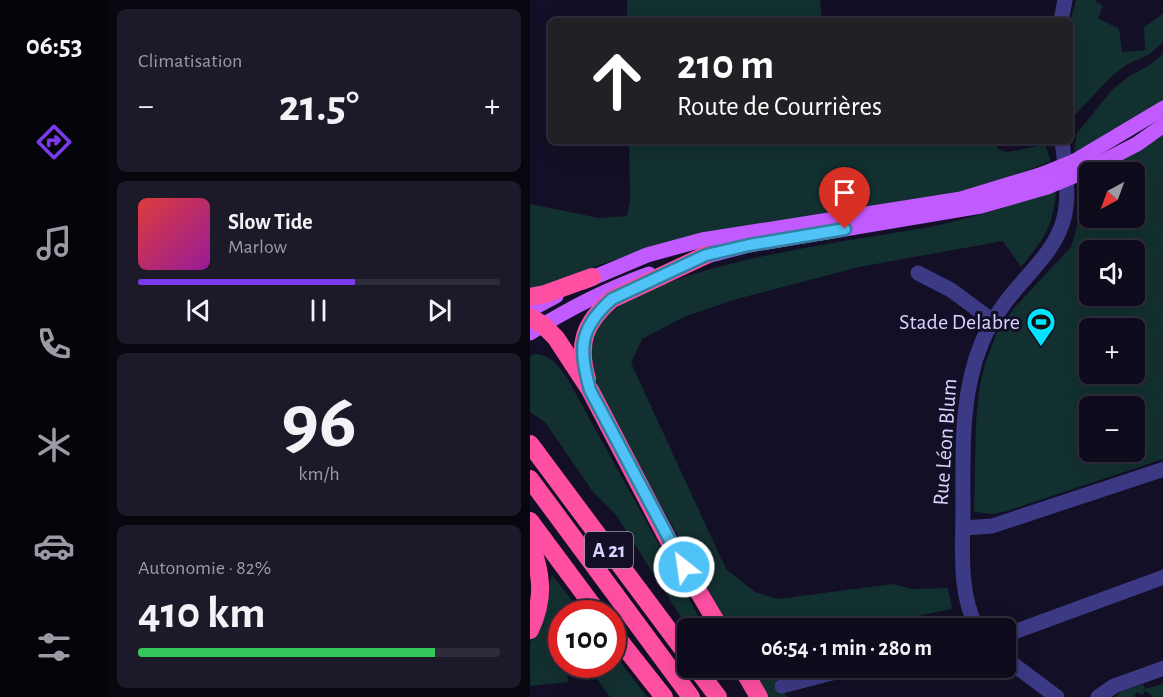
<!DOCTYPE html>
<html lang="fr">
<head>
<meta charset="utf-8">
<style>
  :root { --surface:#0e0b1c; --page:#1c1929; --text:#f1f3f6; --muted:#9b9ba3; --line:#2e2b3b; --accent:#7c3aed }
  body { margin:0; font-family:"Alegreya Sans",sans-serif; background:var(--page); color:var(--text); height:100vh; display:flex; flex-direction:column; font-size:22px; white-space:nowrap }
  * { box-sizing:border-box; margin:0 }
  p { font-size:20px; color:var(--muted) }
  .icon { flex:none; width:33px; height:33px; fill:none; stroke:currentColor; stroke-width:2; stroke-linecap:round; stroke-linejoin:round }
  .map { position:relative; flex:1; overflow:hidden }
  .panel { display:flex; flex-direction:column; gap:9px; padding:9px; background:#08060f; width:422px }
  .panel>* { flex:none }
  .hud { position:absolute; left:18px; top:18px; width:525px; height:126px; border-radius:9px; box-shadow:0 6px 24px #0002,0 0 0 2px var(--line); background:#202124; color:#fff; overflow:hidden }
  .needle { width:39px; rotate:221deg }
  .fabs { position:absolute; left:549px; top:162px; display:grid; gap:12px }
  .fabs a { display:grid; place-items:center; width:66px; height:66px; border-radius:9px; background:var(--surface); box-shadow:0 6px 24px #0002,0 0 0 2px var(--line); font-size:30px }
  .speed { position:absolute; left:18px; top:600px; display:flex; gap:12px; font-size:30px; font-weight:700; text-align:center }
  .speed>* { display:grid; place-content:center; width:78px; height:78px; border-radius:50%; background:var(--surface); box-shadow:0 6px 24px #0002,0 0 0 2px var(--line); line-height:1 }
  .speed .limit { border:9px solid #d22; background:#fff; color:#111 }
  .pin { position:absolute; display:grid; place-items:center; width:51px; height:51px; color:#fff; margin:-62px -26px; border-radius:50% 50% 50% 0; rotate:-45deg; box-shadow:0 0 6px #0007 }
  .pin .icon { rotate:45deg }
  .me { position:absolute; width:66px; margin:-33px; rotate:330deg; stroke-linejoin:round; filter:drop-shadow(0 0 4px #0008) }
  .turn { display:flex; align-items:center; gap:21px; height:126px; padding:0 30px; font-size:27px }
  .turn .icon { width:78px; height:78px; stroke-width:2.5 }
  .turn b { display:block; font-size:42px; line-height:51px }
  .big { font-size:45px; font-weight:700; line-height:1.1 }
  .panel .card { flex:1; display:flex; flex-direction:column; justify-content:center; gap:9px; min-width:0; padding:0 21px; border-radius:9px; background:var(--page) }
  .panel .dial { align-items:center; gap:0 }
  .dial b { font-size:78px; line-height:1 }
  .song { display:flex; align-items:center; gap:18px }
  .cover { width:72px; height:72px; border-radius:9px; background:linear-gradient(135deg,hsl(0 70% 55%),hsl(300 70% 35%)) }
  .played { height:6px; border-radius:3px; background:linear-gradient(90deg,var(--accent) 60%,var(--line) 60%) }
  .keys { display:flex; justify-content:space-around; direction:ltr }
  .heat { display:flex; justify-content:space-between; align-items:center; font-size:33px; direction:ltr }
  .charge { height:9px; border-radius:4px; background:linear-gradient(90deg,#34c759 82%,var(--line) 0) }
  .trip { position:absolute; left:147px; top:618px; width:339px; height:60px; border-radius:9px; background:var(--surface); box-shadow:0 6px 24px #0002,0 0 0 2px var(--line); font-weight:700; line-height:60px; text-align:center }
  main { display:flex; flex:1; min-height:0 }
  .tab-bar { display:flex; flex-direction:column; width:108px; justify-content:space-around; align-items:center; background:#06040b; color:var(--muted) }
  .tab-bar .icon { width:42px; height:42px }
  .tab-bar .selected { color:var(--accent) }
  .tab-bar b { font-size:27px; color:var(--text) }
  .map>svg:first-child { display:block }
</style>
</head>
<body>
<main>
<nav class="tab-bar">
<b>06:53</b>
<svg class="icon selected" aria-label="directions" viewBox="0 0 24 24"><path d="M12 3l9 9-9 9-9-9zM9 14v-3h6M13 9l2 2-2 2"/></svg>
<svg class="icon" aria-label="music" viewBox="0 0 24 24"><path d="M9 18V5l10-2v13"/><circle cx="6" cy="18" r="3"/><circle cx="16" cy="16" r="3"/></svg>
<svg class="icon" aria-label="phone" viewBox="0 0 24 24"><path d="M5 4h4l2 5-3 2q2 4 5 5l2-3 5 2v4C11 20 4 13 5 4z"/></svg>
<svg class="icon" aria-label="climate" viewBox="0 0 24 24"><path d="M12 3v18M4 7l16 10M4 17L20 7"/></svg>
<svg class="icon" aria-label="car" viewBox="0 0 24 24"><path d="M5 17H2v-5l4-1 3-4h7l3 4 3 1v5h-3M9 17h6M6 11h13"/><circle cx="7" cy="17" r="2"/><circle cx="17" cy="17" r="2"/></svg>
<svg class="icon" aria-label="filters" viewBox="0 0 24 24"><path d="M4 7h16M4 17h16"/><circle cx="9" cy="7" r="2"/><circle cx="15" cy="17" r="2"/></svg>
</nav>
<section class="panel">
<div class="card"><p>Climatisation</p>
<div class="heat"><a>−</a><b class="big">21.5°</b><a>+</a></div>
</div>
<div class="card">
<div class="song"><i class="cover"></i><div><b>Slow Tide</b><p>Marlow</p></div></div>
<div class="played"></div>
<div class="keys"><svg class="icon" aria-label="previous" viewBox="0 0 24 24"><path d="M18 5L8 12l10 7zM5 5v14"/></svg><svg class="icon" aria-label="pause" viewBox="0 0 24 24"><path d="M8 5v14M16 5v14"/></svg><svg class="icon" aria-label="next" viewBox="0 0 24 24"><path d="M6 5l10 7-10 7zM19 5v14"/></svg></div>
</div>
<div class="card dial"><b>96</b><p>km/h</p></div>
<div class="card"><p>Autonomie · 82%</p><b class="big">410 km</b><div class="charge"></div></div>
</section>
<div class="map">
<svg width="634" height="697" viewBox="0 0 634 697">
  <rect width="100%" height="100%" fill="#130f26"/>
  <g fill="#12302f" fill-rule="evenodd">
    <path d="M97 0H290L292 21H97Z"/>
    <path d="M546 0H564L573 6 568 18 589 29 592 52 615 50 614 27 633 14V42L620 54 596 65 580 78 540 120V21Z"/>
    <path d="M633 54V101L565 142 544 152 547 133 582 90 598 77 618 66Z"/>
    <path d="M633 135V459L477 511 463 514 444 512 446 422 449 390 455 364 468 330 485 307 541 247 547 226 551 181 559 177 560 218H604V172H567ZM560 250H604V296H560ZM560 328H604V374H560ZM560 406H604V452H560Z"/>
    <path d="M99 141H463L468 149 477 152 515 145 521 161 482 177 439 190 162 236 69 265 9 290 0 289V204L69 218 97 216 100 201Z"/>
    <path d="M526 190C524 225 513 241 491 267L473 241 329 267 203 300 154 317 112 339 101 363 196 569 225 592 247 599 363 584 382 589 418 588 422 609 328 628H200C166 568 131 507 99 446 85 418 57 377 61 345 69 266 345 239 409 225 449 216 488 203 526 190Z"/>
    <path d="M5 354C21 355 28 365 37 378L175 628H158L86 515 63 492 15 422 0 412V357Z"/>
    <path d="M22 575 52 613 32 614V664L36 665 38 682 0 686V643L9 625Z"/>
    <path d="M83 652 117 697H80L57 665 82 664Z"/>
    <path d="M222 668H246L241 673 257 697H239Z"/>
    <path d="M613 684 615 689 633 684V697H624L615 691 612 695 607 692 604 696 605 697H584L592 691Z"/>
  </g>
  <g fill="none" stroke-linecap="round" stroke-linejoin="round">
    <g stroke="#3d3a85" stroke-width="15">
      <path d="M531 21 535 0"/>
      <path d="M388 273 421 290 463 321"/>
      <path d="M433 528 462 526 634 469"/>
      <path d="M447 628C428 592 433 548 433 508 433 452 430 395 452 342 458 328 466 315 475 303 496 274 525 253 534 218 540 194 535 166 532 141"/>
      <path d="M476 635 634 577"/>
      <path d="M476 659 527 697"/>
      <path d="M252 686 321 668"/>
      <path d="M568 697 584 686 634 668"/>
    </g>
    <g stroke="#c25bff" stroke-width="15">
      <path d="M545 161 634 108"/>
      <path d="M551 173 607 144 634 125"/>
      <path d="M165 259 219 245 451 206 517 187"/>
      <path d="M53 282 117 255 172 240 431 199 513 174"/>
      <path d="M0 310 26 296"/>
      <path d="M0 333C38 309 77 289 119 274"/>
    </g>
    <g stroke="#ff4fa3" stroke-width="18">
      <path d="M0 297 15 294 62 277"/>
      <path d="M0 317 13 325 26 338 60 390 142 547 190 628"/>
      <path d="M57 379C47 344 54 323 82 299L176 255"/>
      <path d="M0 444 158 656"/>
      <path d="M0 479 161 697"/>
      <path d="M0 521 69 614"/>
      <path d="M0 542C12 574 15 598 0 630"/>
      <path d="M82 631 134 697"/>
      <path d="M166 668 188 697"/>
      <path d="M212 668 229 697"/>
    </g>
    <g stroke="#c25bff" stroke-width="15">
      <path d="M513 174 545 161"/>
      <path d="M517 187 551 173"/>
    </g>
  </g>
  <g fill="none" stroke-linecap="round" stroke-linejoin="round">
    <g stroke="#337fa1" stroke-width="15">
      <path id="route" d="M154 567 60 390C49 349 48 329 82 299L176 255 219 245 315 229"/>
    </g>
    <use href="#route" stroke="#4fc3f7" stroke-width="10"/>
  </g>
  <defs>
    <g id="stadium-pin" transform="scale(1.5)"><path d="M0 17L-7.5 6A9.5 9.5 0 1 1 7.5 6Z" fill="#00e5ff" stroke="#130f26"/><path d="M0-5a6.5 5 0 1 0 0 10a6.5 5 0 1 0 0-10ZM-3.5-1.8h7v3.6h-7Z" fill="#111"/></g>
  </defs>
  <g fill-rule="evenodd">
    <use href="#stadium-pin" x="511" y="322"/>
  </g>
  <g text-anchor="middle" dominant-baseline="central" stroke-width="6" stroke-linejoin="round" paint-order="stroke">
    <rect fill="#130f26" stroke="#9e99be" stroke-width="1.5" x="55" y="532" width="48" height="36" rx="4.5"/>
    <g font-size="21" font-weight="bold" fill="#d9d4ff">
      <text x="79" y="550">A 21</text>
    </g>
    <g font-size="22" fill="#d9d4ff" stroke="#130f26" text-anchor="end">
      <text x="490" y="322">Stade Delabre</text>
    </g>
    <g font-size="22" fill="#d9d4ff" stroke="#130f26">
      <text transform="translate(415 442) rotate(-86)">Rue Léon Blum</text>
    </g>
  </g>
</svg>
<div class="fabs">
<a><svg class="needle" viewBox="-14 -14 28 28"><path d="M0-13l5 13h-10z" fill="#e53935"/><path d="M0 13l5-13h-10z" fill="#9b9ba3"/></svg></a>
<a><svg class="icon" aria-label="sound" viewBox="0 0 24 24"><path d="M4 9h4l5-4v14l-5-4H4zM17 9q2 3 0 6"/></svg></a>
<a>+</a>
<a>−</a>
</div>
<div class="speed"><div class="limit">100</div></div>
<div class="pin" style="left:315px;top:229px;background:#d93025"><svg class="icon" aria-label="arrive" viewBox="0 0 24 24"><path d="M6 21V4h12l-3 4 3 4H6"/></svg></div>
<svg class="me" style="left:154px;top:567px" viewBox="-20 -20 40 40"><circle r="17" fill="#4fc3f7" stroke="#fff" stroke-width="3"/><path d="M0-11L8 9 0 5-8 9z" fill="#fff"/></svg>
<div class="trip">06:54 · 1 min · 280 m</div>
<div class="hud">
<div class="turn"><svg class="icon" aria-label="ahead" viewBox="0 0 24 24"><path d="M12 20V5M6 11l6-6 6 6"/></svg><div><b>210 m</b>Route de Courrières</div></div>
</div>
</div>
</main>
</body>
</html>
